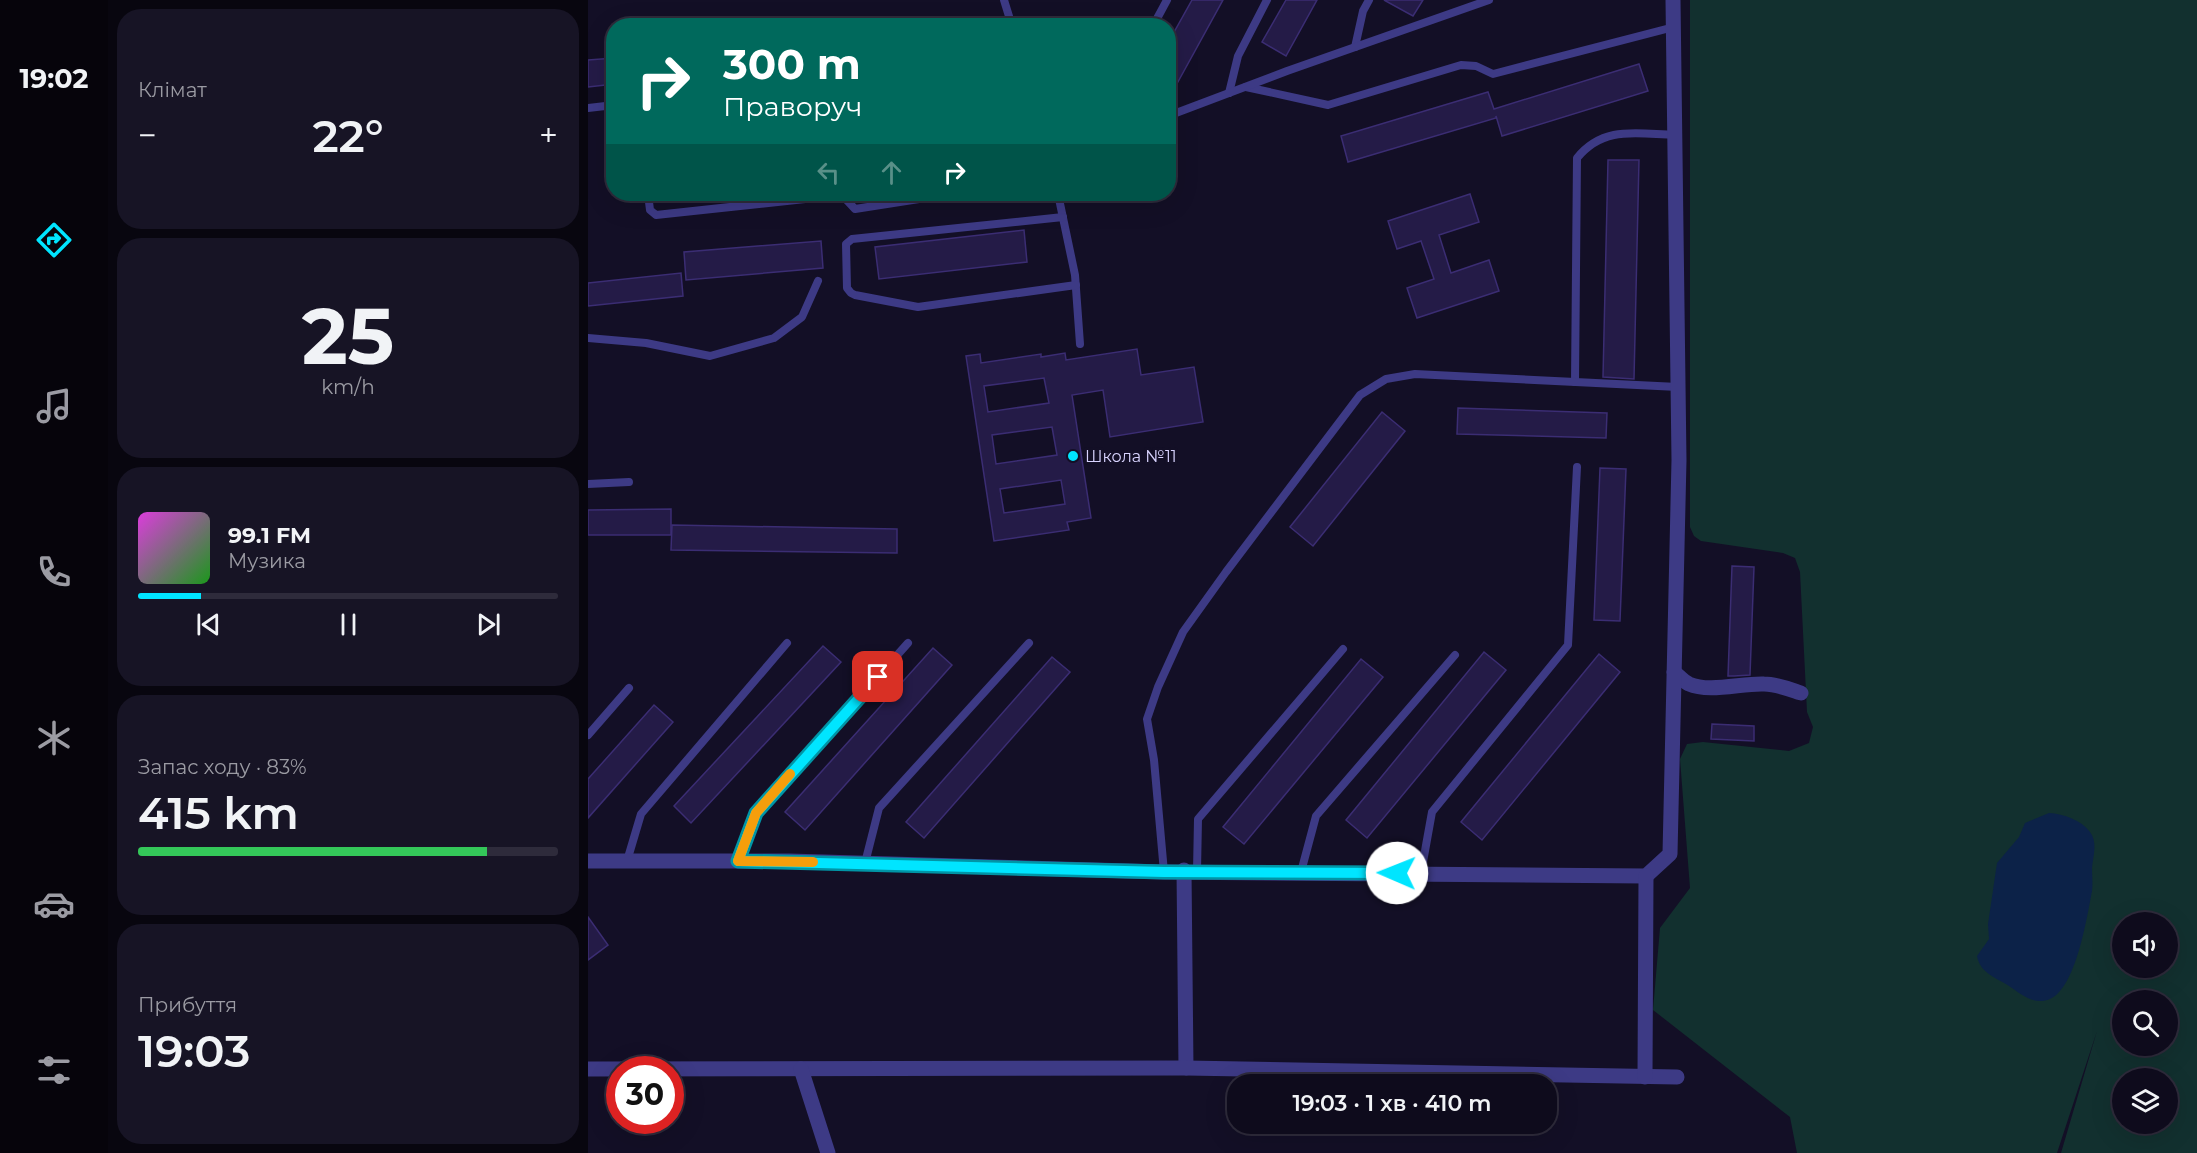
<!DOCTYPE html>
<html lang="uk">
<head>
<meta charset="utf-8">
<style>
  :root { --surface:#0e0b1c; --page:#171425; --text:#f1f3f6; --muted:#9b9ba3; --line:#2e2b3b; --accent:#00e5ff }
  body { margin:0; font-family:Montserrat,sans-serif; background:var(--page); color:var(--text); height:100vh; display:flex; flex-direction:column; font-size:22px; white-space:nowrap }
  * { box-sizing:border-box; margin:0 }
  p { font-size:20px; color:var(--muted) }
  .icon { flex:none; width:33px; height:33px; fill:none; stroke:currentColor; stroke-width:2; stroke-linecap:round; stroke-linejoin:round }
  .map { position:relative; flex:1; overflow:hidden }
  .side { display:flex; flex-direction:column; gap:9px; padding:9px; background:#08060f; width:480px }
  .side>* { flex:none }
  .guide { position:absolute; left:18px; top:18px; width:570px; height:183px; border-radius:24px; box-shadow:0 6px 24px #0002,0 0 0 2px var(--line); background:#00695c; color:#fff; overflow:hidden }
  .buttons { position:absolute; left:1524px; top:912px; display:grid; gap:12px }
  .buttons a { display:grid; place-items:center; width:66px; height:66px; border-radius:50%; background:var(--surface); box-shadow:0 6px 24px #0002,0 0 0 2px var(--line); font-size:30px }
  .speed { position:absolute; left:18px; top:1056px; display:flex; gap:12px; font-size:30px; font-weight:700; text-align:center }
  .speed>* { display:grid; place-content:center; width:78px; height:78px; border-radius:50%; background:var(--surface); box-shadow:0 6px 24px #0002,0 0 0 2px var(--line); line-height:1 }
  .speed .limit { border:9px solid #d22; background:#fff; color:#111 }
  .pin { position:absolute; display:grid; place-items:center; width:51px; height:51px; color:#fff; margin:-26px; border-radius:12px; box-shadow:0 3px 9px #0006 }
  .me { position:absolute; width:66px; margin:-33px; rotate:271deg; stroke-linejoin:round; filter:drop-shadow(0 0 4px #0008) }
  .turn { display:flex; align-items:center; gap:21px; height:126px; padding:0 18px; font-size:27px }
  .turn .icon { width:78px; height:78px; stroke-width:2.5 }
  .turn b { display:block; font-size:42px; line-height:51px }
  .lanes { display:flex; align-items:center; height:57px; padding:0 18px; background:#0003; justify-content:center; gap:30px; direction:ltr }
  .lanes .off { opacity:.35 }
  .big { font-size:45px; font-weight:600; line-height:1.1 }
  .side .card { flex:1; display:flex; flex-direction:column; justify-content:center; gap:9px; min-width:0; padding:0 21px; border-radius:24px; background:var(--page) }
  .side .dial { align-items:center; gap:0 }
  .dial b { font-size:78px; line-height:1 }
  .song { display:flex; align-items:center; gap:18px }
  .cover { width:72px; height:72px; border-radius:9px; background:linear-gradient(135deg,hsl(300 70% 55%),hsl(120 70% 35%)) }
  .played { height:6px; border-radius:3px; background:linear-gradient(90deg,var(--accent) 15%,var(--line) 15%) }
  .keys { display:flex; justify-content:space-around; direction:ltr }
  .heat { display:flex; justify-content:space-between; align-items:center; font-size:33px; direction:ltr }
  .charge { height:9px; border-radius:4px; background:linear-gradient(90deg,#34c759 83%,var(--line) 0) }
  .trip { position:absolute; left:639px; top:1074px; width:330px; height:60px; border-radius:24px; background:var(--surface); box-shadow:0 6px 24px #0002,0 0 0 2px var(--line); font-weight:600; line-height:60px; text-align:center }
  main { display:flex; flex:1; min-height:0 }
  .dock { display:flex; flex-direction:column; width:108px; justify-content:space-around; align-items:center; background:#06040b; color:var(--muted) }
  .dock .icon { width:42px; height:42px }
  .dock .current { color:var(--accent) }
  .dock b { font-size:27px; color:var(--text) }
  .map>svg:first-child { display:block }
</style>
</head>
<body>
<main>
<nav class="dock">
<b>19:02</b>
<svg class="icon current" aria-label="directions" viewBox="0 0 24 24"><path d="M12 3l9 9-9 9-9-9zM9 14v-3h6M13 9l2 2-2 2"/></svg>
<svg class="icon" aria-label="music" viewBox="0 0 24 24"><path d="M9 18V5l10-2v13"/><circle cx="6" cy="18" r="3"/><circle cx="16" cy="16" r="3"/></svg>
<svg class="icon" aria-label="phone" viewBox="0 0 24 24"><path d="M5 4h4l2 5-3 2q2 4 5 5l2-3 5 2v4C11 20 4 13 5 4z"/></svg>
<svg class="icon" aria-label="climate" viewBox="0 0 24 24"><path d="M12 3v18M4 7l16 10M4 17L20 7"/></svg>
<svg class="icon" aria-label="car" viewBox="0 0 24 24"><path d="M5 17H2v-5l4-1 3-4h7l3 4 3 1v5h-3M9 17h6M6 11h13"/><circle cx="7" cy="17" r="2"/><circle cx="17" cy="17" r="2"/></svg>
<svg class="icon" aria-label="filters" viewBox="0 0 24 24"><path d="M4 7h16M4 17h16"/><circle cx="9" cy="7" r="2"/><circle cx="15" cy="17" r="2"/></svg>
</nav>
<section class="side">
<div class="card"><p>Клімат</p>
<div class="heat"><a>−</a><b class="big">22°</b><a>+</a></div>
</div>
<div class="card dial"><b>25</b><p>km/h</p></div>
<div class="card">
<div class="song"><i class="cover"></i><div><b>99.1 FM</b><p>Музика</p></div></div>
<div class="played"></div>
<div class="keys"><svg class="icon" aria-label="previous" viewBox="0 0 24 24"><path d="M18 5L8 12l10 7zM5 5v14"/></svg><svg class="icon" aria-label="pause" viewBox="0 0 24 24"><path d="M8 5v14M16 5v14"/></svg><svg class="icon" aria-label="next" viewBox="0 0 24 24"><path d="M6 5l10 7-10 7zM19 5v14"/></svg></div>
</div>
<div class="card"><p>Запас ходу · 83%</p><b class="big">415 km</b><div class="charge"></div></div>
<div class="card"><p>Прибуття</p><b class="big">19:03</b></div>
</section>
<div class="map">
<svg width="1609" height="1153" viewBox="0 0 1609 1153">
  <rect width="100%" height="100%" fill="#130f26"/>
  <path fill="#12302f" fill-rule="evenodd" d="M1102 0H1609V1153H1473L1509 1031 1469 1153H1209L1202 1117 1065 1010 1072 928 1102 888 1092 759 1099 744 1115 742 1201 751 1221 743 1225 727 1219 712 1212 572 1207 558 1195 553 1113 541 1106 536 1102 527ZM1534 922H1580V968H1534ZM1534 1000H1580V1046H1534ZM1534 1078H1580V1124H1534Z"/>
  <path fill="#0c2248" d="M1461 813C1476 814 1493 820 1502 832 1510 843 1505 856 1504 868 1504 875 1505 883 1504 891 1499 917 1488 988 1462 999 1446 1006 1433 994 1421 986 1407 977 1392 973 1389 956L1401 939 1400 924 1409 863 1431 837 1437 823Z"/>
  <g fill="#241b47" stroke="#3b2d73" stroke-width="1.5" fill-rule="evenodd">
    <path d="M604 0H635L580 100V43Z"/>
    <path d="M698 0H729L698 56 674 42Z"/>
    <path d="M796 0H835L825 16Z"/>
    <path d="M26 58V84L0 87V60Z"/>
    <path d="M1051 64 1060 91 914 136 908 116V118L760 162 753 136 900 92 906 109Z"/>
    <path d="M1020 160H1051L1046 379 1015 377Z"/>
    <path d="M882 194 891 222 851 235 863 273 901 260 911 291 829 318 819 288 846 279 833 241 809 249 800 221Z"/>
    <path d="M436 230 439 262 291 279 287 247Z"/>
    <path d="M233 241 235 268 98 280 96 252Z"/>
    <path d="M93 273 95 296 0 306V283Z"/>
    <path d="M549 349 553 375 606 367 615 422 522 437 515 390 484 395 503 518 479 522 481 530 406 541 378 356 392 354 393 363 453 354V357L477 353 478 360ZM456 378 461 403 400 412 396 386ZM464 427 469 455 408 464 404 435ZM473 480 477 504 416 513 412 489Z"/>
    <path d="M870 408 1019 413 1018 438 869 434Z"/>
    <path d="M794 412 817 431 725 546 702 527Z"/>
    <path d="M1012 468 1038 469 1032 621 1006 620Z"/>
    <path d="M83 509V535H0V510Z"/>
    <path d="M84 525 309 529V553L83 550Z"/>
    <path d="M1144 566 1166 567 1162 675 1146 676H1140Z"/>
    <path d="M235 646 253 662 103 823 86 806Z"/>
    <path d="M345 648 364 665 217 830 197 812Z"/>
    <path d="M896 652 918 670 779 838 758 820Z"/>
    <path d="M1011 654 1032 672 894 840 873 822Z"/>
    <path d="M464 657 482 672 336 838 318 822Z"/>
    <path d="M773 659 795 677 656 844 635 827Z"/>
    <path d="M66 705 85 722 0 818V779Z"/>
    <path d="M1124 724 1166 726V741L1123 739Z"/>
    <path d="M0 917 20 945 0 960Z"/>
  </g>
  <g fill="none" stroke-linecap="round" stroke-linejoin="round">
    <g stroke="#3d3a85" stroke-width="8">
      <path d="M416 0 424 26"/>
      <path d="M565 26 579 0"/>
      <path d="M767 47 775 11 781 0"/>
      <path d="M658 87 740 105 873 65 888 66 905 74 1086 27"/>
      <path d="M641 93 650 56 679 0"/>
      <path d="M0 108 26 105"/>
      <path d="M580 116 699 71 901 0"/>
      <path d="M60 194 62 210 68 215 254 195 267 209 363 194"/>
      <path d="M470 194 487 275 492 344"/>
      <path d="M475 217 264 239 258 244 259 288 263 293 267 295 330 307 488 285"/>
      <path d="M0 338 58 343 122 356 186 338 214 317 230 281"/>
      <path d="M987 382 989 158C1016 125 1049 134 1087 135"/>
      <path d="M0 484 41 482"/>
      <path d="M0 735 41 688"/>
      <path d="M39 861 53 814 199 643"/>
      <path d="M150 861 168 813 320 643"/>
      <path d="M277 863 291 808 441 643"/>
      <path d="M609 871 610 819 755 649"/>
      <path d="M576 872 566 760 559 719 570 687 595 632 638 572 772 395 798 379 827 374 1090 387"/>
      <path d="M713 872 728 816 867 655"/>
      <path d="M833 873 844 812 980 645 989 467"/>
    </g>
    <g stroke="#3d3a85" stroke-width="15">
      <path d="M1086 672C1091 676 1095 681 1101 684 1121 693 1154 683 1176 684 1189 684 1201 689 1213 693"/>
      <path d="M0 861H201L576 872 1058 876 1082 854 1091 460 1085 0"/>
      <path d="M596 870 598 1068"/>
      <path d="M0 1069 598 1068 1089 1077"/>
      <path d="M213 1069 240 1153"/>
      <path d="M1057 1077 1058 876"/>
    </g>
  </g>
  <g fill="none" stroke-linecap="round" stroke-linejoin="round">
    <g stroke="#0095a6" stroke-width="15">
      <path id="route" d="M290 677 168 813 150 861 576 872 809 873"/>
    </g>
    <use href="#route" stroke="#00e5ff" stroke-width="10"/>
    <path stroke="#f59e0b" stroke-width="10" d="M202 774 168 813 150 861 225 862"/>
  </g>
  <circle fill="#00e5ff" stroke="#130f26" stroke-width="2" cx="485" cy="456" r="6"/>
  <g text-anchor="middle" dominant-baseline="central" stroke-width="6" stroke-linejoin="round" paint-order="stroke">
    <g font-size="16" fill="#d9d4ff" stroke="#130f26" text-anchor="start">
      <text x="497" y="456">Школа №11</text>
    </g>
  </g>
</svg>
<div class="buttons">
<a><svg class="icon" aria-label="sound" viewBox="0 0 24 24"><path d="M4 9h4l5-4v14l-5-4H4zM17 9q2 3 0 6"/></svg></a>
<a><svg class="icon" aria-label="search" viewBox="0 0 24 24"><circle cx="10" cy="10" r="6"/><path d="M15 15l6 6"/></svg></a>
<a><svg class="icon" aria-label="layers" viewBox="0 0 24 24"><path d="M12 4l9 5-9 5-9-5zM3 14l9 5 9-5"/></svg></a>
</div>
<div class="speed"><div class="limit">30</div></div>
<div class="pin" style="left:290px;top:677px;background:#d93025"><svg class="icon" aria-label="arrive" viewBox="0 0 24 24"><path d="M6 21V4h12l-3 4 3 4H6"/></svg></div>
<svg class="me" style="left:809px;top:873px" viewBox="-20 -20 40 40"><circle r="19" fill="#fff"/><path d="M0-13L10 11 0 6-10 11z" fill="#00e5ff"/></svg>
<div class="trip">19:03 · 1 хв · 410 m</div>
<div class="guide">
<div class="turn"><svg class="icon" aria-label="right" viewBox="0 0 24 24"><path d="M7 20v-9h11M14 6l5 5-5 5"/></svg><div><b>300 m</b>Праворуч</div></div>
<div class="lanes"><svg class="icon off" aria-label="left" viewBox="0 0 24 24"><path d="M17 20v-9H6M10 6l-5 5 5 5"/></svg><svg class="icon off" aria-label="ahead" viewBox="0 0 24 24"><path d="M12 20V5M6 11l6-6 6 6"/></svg><svg class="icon" aria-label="right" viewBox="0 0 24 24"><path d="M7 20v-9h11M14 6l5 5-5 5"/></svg></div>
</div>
</div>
</main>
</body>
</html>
